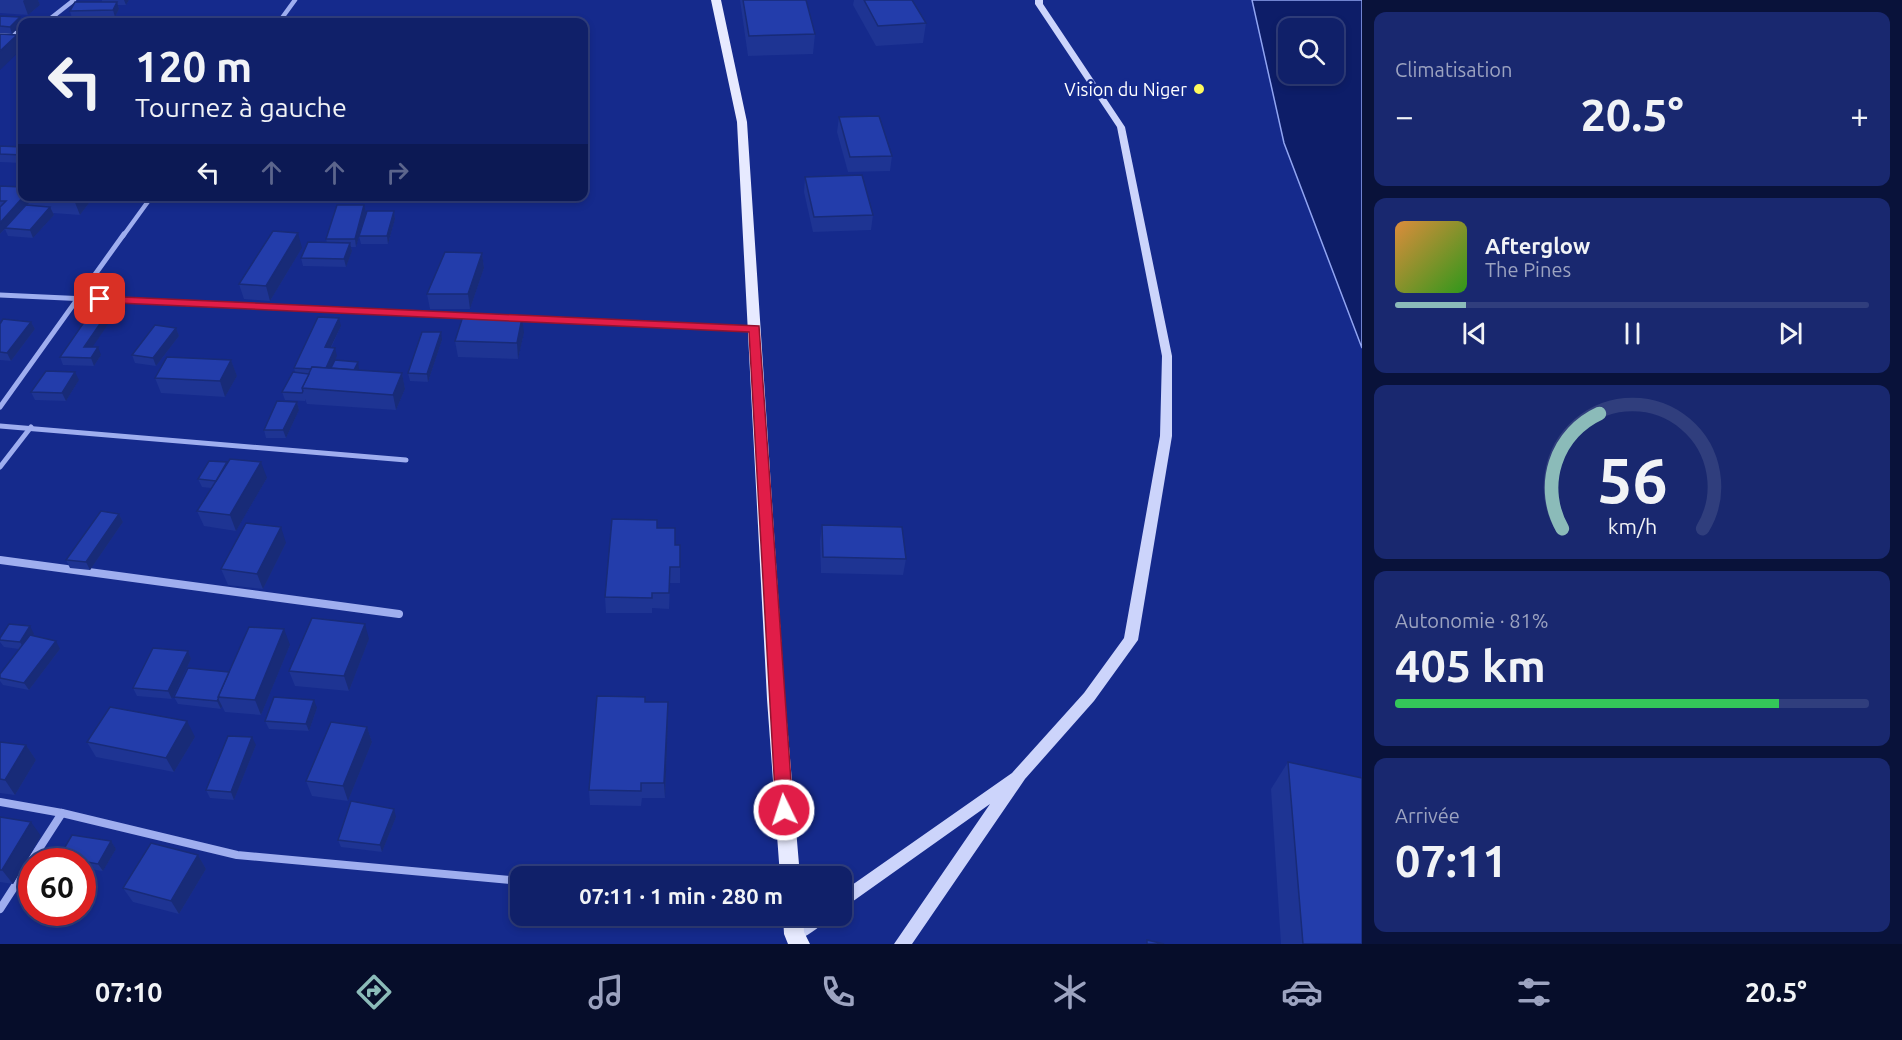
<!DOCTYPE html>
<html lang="fr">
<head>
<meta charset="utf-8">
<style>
  :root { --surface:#102069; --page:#19286f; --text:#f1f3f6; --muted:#9ca3c0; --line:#303e7d; --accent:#8bbbb9 }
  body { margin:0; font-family:Ubuntu,sans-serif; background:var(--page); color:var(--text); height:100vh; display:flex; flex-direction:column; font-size:22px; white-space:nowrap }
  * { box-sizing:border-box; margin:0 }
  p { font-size:20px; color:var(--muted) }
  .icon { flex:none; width:33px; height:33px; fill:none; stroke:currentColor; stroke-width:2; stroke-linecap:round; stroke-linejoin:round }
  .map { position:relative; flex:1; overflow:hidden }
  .side { display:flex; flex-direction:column; gap:12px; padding:12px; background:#09123a; width:540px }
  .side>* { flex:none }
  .banner { position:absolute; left:18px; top:18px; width:570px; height:183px; border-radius:12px; box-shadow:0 3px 9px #0003,0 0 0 2px var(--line); background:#102069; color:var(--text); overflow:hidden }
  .fabs { position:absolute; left:1278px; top:18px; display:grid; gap:12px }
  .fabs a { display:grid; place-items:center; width:66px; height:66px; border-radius:12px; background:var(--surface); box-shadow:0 3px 9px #0003,0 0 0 2px var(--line); font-size:30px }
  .speed { position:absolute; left:18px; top:848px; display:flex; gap:12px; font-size:30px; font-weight:700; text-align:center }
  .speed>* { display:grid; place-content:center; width:78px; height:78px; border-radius:50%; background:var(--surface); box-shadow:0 3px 9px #0003,0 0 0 2px var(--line); line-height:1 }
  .speed .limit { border:9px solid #d22; background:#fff; color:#111 }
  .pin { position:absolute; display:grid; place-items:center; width:51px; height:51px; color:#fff; margin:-26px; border-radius:12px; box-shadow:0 3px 9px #0006 }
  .me { position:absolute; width:66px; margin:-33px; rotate:356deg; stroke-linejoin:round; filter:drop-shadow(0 0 4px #0008) }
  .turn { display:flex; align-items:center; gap:21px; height:126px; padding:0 18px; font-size:27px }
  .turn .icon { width:78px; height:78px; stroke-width:2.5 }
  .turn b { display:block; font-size:42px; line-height:51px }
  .lanes { display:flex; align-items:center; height:57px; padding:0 18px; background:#0003; justify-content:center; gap:30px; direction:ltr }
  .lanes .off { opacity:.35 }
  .big { font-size:45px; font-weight:600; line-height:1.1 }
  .side .widget { flex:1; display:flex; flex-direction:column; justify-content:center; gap:9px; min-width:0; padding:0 21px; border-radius:12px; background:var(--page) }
  .side .dial { align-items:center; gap:0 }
  .dial svg { height:156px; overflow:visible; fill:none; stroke:var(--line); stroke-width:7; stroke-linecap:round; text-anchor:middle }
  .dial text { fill:var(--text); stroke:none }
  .song { display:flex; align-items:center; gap:18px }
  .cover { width:72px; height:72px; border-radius:9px; background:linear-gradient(135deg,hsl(30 70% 55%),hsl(110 70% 35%)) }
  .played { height:6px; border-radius:3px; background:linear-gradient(90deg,var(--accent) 15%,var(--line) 15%) }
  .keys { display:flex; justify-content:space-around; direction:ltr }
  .heat { display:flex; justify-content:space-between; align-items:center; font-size:33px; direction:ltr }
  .charge { height:9px; border-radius:4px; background:linear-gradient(90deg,#34c759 81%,var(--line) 0) }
  .trip { position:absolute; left:510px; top:866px; width:342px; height:60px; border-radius:12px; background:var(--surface); box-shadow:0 3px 9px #0003,0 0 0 2px var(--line); font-weight:600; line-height:60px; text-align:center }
  .dock { display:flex; height:96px; justify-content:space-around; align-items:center; background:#060d2a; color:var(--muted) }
  .dock .icon { width:42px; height:42px }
  .dock .active { color:var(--accent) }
  .dock b { font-size:27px; color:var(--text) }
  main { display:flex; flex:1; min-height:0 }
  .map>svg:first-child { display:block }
</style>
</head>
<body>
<main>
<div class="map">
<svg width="1362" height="944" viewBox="0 0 1362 944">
  <rect width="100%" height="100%" fill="#152a8c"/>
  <path fill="#0d1d68" stroke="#91a5f2" stroke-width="1.5" fill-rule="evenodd" d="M1252 0H1362V348L1284 143ZM1288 28H1334V74H1288Z"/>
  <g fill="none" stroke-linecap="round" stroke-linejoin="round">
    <g stroke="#9faeef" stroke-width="4.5">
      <path d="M46 22 74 0"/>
      <path d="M279 22 295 0"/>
      <path d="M0 33H22"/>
      <path d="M123 236 152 196"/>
    </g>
    <g stroke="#9faeef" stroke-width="5">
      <path d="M0 295 482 317"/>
      <path d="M516 318 755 329"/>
      <path d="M0 407 124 234"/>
      <path d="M0 426 406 460"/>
      <path d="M0 467 31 427"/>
    </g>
    <g stroke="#9faeef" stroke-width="8">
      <path d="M0 560 399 614"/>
      <path d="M0 802 62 813 237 855 520 881"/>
      <path d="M0 909 62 813"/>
    </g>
    <g fill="#ccd4fb" fill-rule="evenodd">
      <path d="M1035 0H1043V4L1125 127 1172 356V436L1138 640 1094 701 1025 779 912 944H894L990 804 842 909V892L1012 773 1084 693 1124 638 1160 436 1162 356 1117 127 1035 4Z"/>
      <path d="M807 915H829C824 926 805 937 794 942L788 940 786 934 788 928Z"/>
    </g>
    <g fill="#e7eaff" fill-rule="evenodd">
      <path d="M711 0H721L747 122 785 699 800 876H780L767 699 737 122Z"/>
      <path d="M783 915H803L804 932 810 944H788L784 934Z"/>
    </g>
  </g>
  <g fill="#1e3493">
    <path d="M0 0H38L40 5 28 15 0 13Z"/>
    <path d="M102 0H129L126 5H118L119 9 115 17 72 18 70 11 102 2Z"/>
    <path d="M740 0H806L815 34 813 54 748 56Z"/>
    <path d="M854 0H912L926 23 923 43 876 46 853 5Z"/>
    <path d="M0 16 20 17 22 24 12 34 0 33Z"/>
    <path d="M839 117 892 156 890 171 848 172 837 132Z"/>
    <path d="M0 146 22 147V163L0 162Z"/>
    <path d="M805 177 873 215 871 230 813 232 804 192Z"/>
    <path d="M0 186 22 196H91L92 199 80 215 53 213 54 215 33 238 8 236 5 229 0 234Z"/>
    <path d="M394 211 395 219 388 244H361L359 236 356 247H351L352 251 346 267 303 266 301 258 327 243 326 239 366 213 360 233Z"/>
    <path d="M302 248 270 301 244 299 239 284Z"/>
    <path d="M482 253 484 268 470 309H430L427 294Z"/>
    <path d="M98 302 123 304 126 311 118 323H109L92 347 101 355 94 366 63 365 60 357Z"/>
    <path d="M31 322 35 329 11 361 0 360V324Z"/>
    <path d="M341 326 331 348 337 356 335 360 359 370 402 373 405 389 396 410 307 404 305 399V401L285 400 282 392 295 372 294 368Z"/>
    <path d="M176 328 179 336 156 366 135 363 132 355Z"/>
    <path d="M524 333 518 359 458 357 455 341Z"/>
    <path d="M442 340 428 382 410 381 408 373Z"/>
    <path d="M231 360 237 376 225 397 161 393 155 378Z"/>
    <path d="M79 380 66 401 35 400 31 392Z"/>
    <path d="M297 402 299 410 286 438H266L264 430Z"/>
    <path d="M267 478 236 531 204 526 197 511 211 488 202 487 198 479Z"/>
    <path d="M119 514 123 522 90 570 70 568 66 560Z"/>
    <path d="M822 525 906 559 903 575 821 573 820 541Z"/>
    <path d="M657 528 675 545 680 561V583H670L669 609 652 608V613H606L605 597Z"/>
    <path d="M286 543 263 589 228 585 221 569Z"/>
    <path d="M34 634 33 636 60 649 29 690 3 685 0 681V674L19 649 4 647 0 642V638Z"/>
    <path d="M369 639 349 691 295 686 289 671Z"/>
    <path d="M290 645 261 715 225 712 222 706 221 709 178 704 174 697Z"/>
    <path d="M188 651 191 659 172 699 137 696 133 688Z"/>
    <path d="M645 697V702L668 717 665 798H642L641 806 590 805 589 790Z"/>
    <path d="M317 708 309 731 269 729 265 721Z"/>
    <path d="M367 727 372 742 348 801 312 796 306 781Z"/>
    <path d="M195 737 174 772 96 757 87 742Z"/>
    <path d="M0 742 26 745 36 760 15 795 0 793Z"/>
    <path d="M256 745 234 800 210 798 206 790Z"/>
    <path d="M1288 762 1362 944H1281L1271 789Z"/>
    <path d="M0 817 41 836 13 884 0 882Z"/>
    <path d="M396 817 382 852 341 847 338 840Z"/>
    <path d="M111 841 116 849 103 871 82 868V861H62L59 857Z"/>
    <path d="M198 855 206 869 179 914 133 902 123 888Z"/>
  </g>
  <g fill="#182b78">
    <path d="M24 0H38L40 5 28 15 23 1Z"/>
    <path d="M124 0H129L126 5Z"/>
    <path d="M117 2 119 9 115 17 113 10Z"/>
    <path d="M20 17 22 24 12 34 10 27Z"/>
    <path d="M17 35 22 49 0 70V51Z"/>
    <path d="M24 196H35L26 197 29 203 0 234V223Z"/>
    <path d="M76 196H91L92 199 80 215 74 200Z"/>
    <path d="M364 205 366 213 356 247 355 239Z"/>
    <path d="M50 207 54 215 33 238 30 230Z"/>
    <path d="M394 211 395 219 388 244 387 236Z"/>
    <path d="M298 233 302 248 270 301 266 286Z"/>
    <path d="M350 243 352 251 346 267 344 259Z"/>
    <path d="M482 253 484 268 470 309 468 294Z"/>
    <path d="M123 304 126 311 118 323 115 315Z"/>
    <path d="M106 315 109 323 87 355 84 347Z"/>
    <path d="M339 318 341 326 327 355 325 347Z"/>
    <path d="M522 318 524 333 518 359 517 343Z"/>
    <path d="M31 322 35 329 11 361 7 353Z"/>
    <path d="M176 328 179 336 156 366 153 358Z"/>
    <path d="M441 332 442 340 428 382 427 374Z"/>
    <path d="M98 347 101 355 94 366 91 358Z"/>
    <path d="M335 348 337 356 327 378 325 370Z"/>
    <path d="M231 360 237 376 225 397 220 381Z"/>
    <path d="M358 362 359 370 353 372Z"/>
    <path d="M75 372 79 380 66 401 62 393Z"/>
    <path d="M402 373 405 389 396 410 393 395Z"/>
    <path d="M297 402 299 410 286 438 283 430Z"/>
    <path d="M261 462 267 478 236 531 230 515Z"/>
    <path d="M119 514 123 522 90 570 86 562Z"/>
    <path d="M281 527 286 543 263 589 257 574Z"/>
    <path d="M365 624 369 639 349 691 344 676Z"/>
    <path d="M30 626 34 634 25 650 20 642Z"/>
    <path d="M284 629 290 645 261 715 255 700Z"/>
    <path d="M56 641 60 649 29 690 24 683Z"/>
    <path d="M188 651 191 659 172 699 168 691Z"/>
    <path d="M218 698 222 706 221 709 217 701Z"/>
    <path d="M314 700 317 708 309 731 306 724Z"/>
    <path d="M668 702V717L665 798 664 783Z"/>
    <path d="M187 721 195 737 174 772 166 758Z"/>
    <path d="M367 727 372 742 348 801 343 786Z"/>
    <path d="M252 737 256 745 234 800 231 792Z"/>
    <path d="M26 745 36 760 15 795 5 780Z"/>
    <path d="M394 809 396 817 382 852 380 845Z"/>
    <path d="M31 822 41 836 13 884 2 870Z"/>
    <path d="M111 841 116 849 103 871 98 864Z"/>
    <path d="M198 855 206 869 179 914 171 901Z"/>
  </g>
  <g fill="#233dab" stroke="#182b78" stroke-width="1.5">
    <path d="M743 0H806L815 34 749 36Z"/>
    <path d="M864 0H912L926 23 878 26Z"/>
    <path d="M75 2H117L113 10 70 11Z"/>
    <path d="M0 16 20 17 10 27 0 26Z"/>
    <path d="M0 34 17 35 0 51Z"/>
    <path d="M879 116 892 156 850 157 839 117Z"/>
    <path d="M0 146 22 147V155L0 154Z"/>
    <path d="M862 175 873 215 814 217 805 177Z"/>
    <path d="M0 186 22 187V196H24L0 223V207L6 201H0Z"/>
    <path d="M26 196H76L74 200 26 197Z"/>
    <path d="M26 205 50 207 30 230 5 228Z"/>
    <path d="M337 205H364L355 239H326Z"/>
    <path d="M367 211H394L387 236H359Z"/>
    <path d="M273 231 298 233 266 286 239 284Z"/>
    <path d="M308 242 350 243 344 259 301 258Z"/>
    <path d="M445 252 482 253 468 294H427Z"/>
    <path d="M98 302 123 304 115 315H106L84 347H98L91 358 60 357Z"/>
    <path d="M463 316 522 318 517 343 455 341Z"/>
    <path d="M318 317 339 318 325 347 335 348 326 368 312 367 311 369 294 368Z"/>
    <path d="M3 319 31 322 7 353 0 352V324Z"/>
    <path d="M155 325 176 328 153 358 132 355Z"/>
    <path d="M422 332H441L427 374 408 373Z"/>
    <path d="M167 357 231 360 220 381 155 378Z"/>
    <path d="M335 360 358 362 354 370 331 368Z"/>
    <path d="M312 367 402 373 393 395 302 388Z"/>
    <path d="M46 371 75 372 62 393 31 392Z"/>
    <path d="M293 372 309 374 302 388 303 391 302 393 282 392Z"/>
    <path d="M277 401 297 402 283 430H264Z"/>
    <path d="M230 459 261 462 230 515 197 511Z"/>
    <path d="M209 461 227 462 216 481 198 479Z"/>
    <path d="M101 511 119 514 86 562 66 560Z"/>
    <path d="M612 519 657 520V528H675V545H680V567H670L669 593H652V598L605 597Z"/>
    <path d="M246 523 281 527 257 574 221 569Z"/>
    <path d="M822 525 902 527 906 559 823 557Z"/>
    <path d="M312 618 365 624 344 676 289 671Z"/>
    <path d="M9 624 30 626 20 642 0 640V638Z"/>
    <path d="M249 627 284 629 255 700 218 697Z"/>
    <path d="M30 635 56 641 24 683 0 678V674Z"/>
    <path d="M153 648 188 651 168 691 133 688Z"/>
    <path d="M188 668 229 672 218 697H219L217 701 174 697Z"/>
    <path d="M597 696 645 697V702H668L664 783H641V791L589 790Z"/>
    <path d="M274 697 314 700 306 724 265 721Z"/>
    <path d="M110 707 187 721 166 758 87 742Z"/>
    <path d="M331 722 367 727 343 786 306 781Z"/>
    <path d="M228 736 252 737 231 792 206 790Z"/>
    <path d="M0 742 26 745 5 780 0 779Z"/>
    <path d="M1288 762 1362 778V944H1303Z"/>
    <path d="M351 801 394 809 380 845 338 840Z"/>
    <path d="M0 817 31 822 2 870H0Z"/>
    <path d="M72 835 111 841 98 864 59 857Z"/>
    <path d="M151 843 198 855 171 901 123 888Z"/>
    <path d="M1147 940 1164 944H1147Z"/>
  </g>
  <path fill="#e11d48" stroke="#92132f" stroke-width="1.5" d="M100 296 759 326 793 810 791 815 784 818 778 815 776 810 749 332 96 302V297Z"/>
  <circle fill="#fffa5d" stroke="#152a8c" stroke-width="2" cx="1199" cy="89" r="6"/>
  <g text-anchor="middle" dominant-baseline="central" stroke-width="6" stroke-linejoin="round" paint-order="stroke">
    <g font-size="18" fill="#fff" stroke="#152a8c" text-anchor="end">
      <text x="1187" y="89">Vision du Niger</text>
    </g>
  </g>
</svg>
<div class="fabs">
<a><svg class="icon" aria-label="search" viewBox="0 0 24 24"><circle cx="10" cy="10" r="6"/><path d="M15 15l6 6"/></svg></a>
</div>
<div class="speed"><div class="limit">60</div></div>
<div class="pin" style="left:100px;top:299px;background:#d93025"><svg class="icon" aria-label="arrive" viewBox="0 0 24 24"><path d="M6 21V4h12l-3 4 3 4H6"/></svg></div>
<svg class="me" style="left:784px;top:810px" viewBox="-20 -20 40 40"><circle r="17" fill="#e11d48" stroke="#fff" stroke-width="3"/><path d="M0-11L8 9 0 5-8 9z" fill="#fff"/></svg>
<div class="trip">07:11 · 1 min · 280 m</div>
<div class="banner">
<div class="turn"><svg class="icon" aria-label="left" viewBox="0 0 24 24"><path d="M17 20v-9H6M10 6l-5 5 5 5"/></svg><div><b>120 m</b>Tournez à gauche</div></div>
<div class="lanes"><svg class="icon" aria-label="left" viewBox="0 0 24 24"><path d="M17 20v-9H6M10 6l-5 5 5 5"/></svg><svg class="icon off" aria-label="ahead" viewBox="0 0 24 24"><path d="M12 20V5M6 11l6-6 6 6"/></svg><svg class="icon off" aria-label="ahead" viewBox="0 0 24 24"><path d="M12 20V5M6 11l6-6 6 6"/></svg><svg class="icon off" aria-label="right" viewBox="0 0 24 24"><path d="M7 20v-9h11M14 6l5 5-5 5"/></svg></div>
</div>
</div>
<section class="side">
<div class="widget"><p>Climatisation</p>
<div class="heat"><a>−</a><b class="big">20.5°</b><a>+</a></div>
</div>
<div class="widget">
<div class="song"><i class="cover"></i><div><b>Afterglow</b><p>The Pines</p></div></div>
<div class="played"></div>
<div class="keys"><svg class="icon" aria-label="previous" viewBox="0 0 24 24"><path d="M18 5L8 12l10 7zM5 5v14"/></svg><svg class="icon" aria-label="pause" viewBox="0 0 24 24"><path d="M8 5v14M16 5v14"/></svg><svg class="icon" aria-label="next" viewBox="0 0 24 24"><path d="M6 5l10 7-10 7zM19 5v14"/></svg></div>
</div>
<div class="widget dial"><svg viewBox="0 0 100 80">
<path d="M14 69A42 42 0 1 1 86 69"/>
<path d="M14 69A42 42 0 0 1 33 10" stroke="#8bbbb9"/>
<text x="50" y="56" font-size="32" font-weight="700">56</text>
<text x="50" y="72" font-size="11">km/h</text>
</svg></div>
<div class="widget"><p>Autonomie · 81%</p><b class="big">405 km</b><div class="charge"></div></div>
<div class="widget"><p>Arrivée</p><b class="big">07:11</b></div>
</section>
</main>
<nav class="dock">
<b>07:10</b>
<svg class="icon active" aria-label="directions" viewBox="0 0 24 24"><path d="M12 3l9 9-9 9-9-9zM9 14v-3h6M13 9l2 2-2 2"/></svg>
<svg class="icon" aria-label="music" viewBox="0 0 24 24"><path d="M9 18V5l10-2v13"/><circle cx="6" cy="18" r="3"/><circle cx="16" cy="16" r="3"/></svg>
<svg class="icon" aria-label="phone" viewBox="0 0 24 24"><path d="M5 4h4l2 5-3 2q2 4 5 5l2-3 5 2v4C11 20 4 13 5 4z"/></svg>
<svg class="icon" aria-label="climate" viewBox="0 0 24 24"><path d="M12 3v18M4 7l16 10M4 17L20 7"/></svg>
<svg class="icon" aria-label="car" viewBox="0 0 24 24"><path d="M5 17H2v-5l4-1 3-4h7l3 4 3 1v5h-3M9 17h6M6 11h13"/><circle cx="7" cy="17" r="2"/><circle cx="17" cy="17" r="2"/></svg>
<svg class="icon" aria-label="filters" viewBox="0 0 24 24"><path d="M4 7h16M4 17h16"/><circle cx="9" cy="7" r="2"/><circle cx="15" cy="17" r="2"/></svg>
<b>20.5°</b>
</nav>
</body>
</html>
